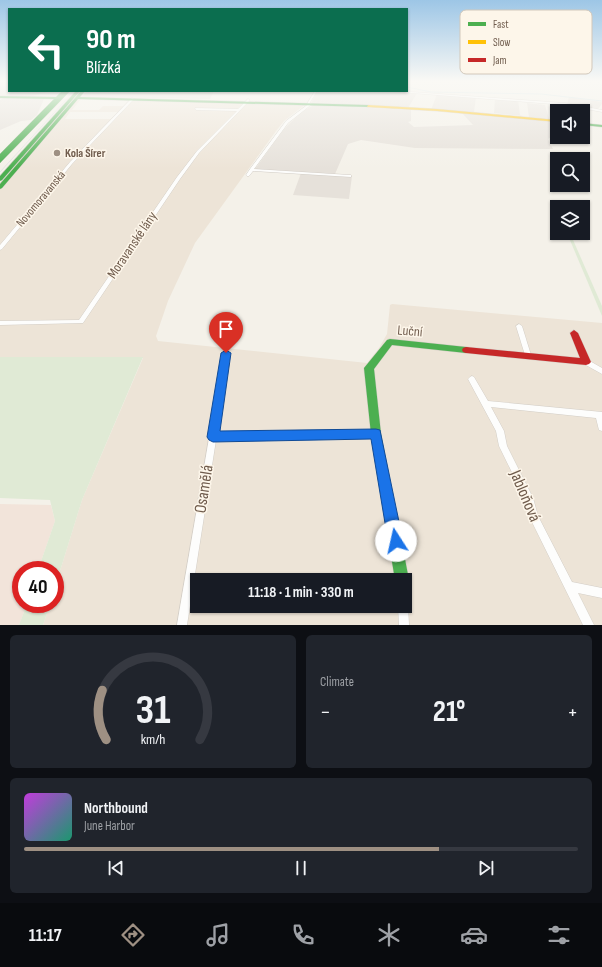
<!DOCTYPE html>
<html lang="en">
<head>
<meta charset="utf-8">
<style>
  :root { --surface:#171b24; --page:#20242c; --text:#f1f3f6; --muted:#9ea1a6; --line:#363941; --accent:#9e9083 }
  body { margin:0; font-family:"Sofia Sans Condensed",sans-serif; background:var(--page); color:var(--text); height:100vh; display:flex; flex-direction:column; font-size:15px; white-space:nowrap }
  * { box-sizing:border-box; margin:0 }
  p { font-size:13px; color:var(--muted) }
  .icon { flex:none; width:22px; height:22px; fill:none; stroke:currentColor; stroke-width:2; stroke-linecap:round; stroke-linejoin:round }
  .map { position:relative; height:625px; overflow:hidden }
  .sheet { display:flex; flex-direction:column; gap:10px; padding:10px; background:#0d0f14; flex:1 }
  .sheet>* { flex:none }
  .hud { position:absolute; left:8px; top:8px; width:400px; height:84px; border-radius:0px; box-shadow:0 1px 3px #0004; background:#0b6e4f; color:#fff; overflow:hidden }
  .fabs { position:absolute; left:550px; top:104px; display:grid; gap:8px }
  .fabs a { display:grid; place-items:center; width:40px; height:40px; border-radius:0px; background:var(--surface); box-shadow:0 1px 3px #0004; font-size:20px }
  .speed { position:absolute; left:12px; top:561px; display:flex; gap:8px; font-size:20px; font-weight:700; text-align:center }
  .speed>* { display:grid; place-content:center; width:52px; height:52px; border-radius:50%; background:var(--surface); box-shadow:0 1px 3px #0004; line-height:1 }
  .speed .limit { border:6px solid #d22; background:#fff; color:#111 }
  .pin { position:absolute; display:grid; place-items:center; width:34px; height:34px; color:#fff; margin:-41px -17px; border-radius:50% 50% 50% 0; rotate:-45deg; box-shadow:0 0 4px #0007 }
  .pin .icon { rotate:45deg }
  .me { position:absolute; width:44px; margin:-22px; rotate:350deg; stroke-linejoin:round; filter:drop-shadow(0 0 3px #0008) }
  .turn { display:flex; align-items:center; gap:14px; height:84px; padding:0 12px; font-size:18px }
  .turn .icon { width:52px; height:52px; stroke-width:2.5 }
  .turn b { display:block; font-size:28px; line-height:34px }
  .big { font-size:30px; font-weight:700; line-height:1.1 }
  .sheet .card { flex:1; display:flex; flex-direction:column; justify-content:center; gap:6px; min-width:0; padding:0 14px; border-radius:6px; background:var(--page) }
  .sheet .dial { align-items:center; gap:0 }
  .dial svg { height:104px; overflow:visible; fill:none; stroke:var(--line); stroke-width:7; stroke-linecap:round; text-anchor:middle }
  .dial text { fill:var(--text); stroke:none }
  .song { display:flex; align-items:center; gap:12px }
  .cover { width:48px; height:48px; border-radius:6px; background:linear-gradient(135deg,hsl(290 70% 55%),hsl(160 70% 35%)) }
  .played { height:4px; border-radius:2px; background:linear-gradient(90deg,var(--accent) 75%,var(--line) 75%) }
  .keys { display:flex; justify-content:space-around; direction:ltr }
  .heat { display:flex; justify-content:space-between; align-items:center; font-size:22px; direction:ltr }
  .sheet .tiles { flex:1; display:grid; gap:10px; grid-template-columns:1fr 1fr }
  .card:last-child { grid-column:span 2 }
  .trip { position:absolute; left:190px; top:573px; width:222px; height:40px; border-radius:0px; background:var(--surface); box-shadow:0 1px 3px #0004; font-weight:700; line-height:40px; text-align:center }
  .dock { display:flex; height:64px; justify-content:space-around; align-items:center; background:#090b0e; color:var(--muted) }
  .dock .icon { width:28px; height:28px }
  .dock .current { color:var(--accent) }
  .dock b { font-size:18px; color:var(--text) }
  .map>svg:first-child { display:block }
</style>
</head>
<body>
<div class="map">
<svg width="602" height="625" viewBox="0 0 602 625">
  <rect width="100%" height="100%" fill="#f4f1e9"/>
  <path fill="#ede4d7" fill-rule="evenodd" d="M75 97 307 103 284 121 276 131 195 243 168 301 156 336 158 341 367 363 379 348 387 334 390 305 392 304 602 323V625H43L50 604H55V587L82 500 143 358 0 357V183ZM81 99 130 100 124 106H103L99 110H72ZM70 112H117V113L111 119H65ZM197 580H405V606H197Z"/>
  <path fill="#f2e4da" d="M0 504 51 505 55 521 38 570H21V604H27L19 625H0Z"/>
  <g fill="#e6e1da">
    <path d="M0 81H9V91H53L32 96H0Z"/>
    <path d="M87 91H214L210 99 82 97Z"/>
    <path d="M317 91H382L417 93 408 108 311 103Z"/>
    <path d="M437 94 476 97 474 112 431 110Z"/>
    <path d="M569 97 602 102V104L597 110 567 104Z"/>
    <path d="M4 98 44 99 37 115 31 120 21 121 0 130V100Z"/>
    <path d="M495 98 518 100 520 115 523 116 494 113Z"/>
    <path d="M527 103 545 105 549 119 529 117Z"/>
    <path d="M314 105 411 110V121L408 122 414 127 473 125 462 113 557 122V132L548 139 553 149 415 148 361 140 348 144 335 174 255 169 283 130 301 112Z"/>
    <path d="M301 173 352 176 349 199 293 195Z"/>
  </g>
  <g fill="#e0ead5">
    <path d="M567 233H570L602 306V316Z"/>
    <path d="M0 357H143L82 500 55 587V570H38L55 521 50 500 0 498Z"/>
    <path d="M27 604H50L43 625H19Z"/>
  </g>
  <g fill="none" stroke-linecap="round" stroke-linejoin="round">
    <g stroke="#cce0e3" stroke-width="1">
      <path d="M407 87 431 92 541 94 602 101"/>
      <path d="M407 90H411"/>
    </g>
    <g stroke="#d3cec7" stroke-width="1">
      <g id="street">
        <path d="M315 91H317L309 104H307Z"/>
        <path d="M386 91H398L565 103 602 110V112L565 105Z"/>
        <path d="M132 98 134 99 72 164 2 249 0 250V245L70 162Z"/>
        <path d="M248 99 250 100 199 153 180 179 83 323 0 325V321L79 320 177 177 197 151 237 111 196 110 195 108 238 109Z"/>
        <path d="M310 103 312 104 288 123 254 169 350 175H351V177L253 171 249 176H247L246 175 250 169 286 121Z"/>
        <path d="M519 324 522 326 531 355 530 357H526L525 355 516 326Z"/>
        <path d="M224 351H228L229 353 217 434 376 431 379 432 380 434 379 436 376 437 216 440 187 625H177Z"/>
        <path d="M584 360H588L602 368V374L584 364 583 362Z"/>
        <path d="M472 376 474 377 488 401 602 412V431L599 430 596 418 491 407 504 431 507 446 533 498 538 516 572 582 602 588V598L578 593 594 625H583L531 520 525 499 499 446 496 431 468 379 470 377Z"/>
        <path d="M405 602H407L408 606 409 625H399L398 606H405Z"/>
      </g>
    </g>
    <g stroke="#d4cec7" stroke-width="1">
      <g id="fast">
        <path d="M62 91H66L60 98 66 91H70L0 163V154L54 99 0 98V96L56 97Z"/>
        <path d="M76 91H80L2 180 0 181V176Z"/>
        <path d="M81 91H85L80 97 368 105 370 106 368 107 78 99 2 188 0 189V184Z"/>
        <path d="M583 123 602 125V127L583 125Z"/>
        <path d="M390 339 466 347 469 348 470 350 469 352 466 353 392 345 374 369 381 434 409 580 407 585H405V580H395L371 434 364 368 387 340Z"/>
      </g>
    </g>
    <g stroke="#d4cec7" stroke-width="1">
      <path id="slow" d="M368 105 437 109 557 120V122L437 111 367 107Z"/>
    </g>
    <g stroke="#d4cec7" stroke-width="1">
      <path id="jam" d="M574 330 578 333 591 362 589 364 586 365 466 353 463 352 462 350 463 348 466 347 580 358 570 333Z"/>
    </g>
    <use href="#street" fill="#fdfdfc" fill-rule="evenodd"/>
    <use href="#fast" fill="#4caf50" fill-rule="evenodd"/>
    <use href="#slow" fill="#ffc107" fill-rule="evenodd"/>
    <use href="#jam" fill="#c62828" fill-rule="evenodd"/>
    <path stroke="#e4e2e3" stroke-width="1" d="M0 172 74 91"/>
    <path stroke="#e4e2e3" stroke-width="1" stroke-dasharray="3 2" stroke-linecap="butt" d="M0 84 5 81"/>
  </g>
  <linearGradient id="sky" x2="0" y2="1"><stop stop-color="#9dc6e6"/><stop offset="0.48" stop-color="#faf9f5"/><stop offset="1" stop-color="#faf9f5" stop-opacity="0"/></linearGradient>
  <rect width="602" height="169" fill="url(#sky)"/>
  <path fill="#1a73e8" stroke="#114b97" d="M226 350 231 353 220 431 376 429 380 430 403 541 401 546 396 549 391 546 388 541 371 439 213 442 209 440 207 437 221 353Z"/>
  <circle fill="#9e9083" stroke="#fdf6ea" stroke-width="1.5" cx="57" cy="153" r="4"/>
  <g text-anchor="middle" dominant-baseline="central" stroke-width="3" stroke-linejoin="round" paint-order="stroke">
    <g font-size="12" font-weight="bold" fill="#6f5b4c" stroke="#fdf6ea" text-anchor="start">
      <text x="65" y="153">Kola Šírer</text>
    </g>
    <g font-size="12" fill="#6f5b4c" stroke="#fdf6ea">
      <text transform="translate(41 199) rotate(-50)">Novomoravanská</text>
    </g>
    <g font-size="14" fill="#6f5b4c" stroke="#fdf6ea">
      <text transform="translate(132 245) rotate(-56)">Moravanské lány</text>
      <text transform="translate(410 331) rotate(5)">Luční</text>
    </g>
    <g font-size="17" fill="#6f5b4c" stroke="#fdf6ea">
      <text transform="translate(204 489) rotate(-81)">Osamělá</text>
      <text transform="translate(525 496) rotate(67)">Jabloňová</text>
    </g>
  </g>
  <rect x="460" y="10" width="132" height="64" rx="6" fill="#fdf6ea" stroke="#d2c8bb" stroke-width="1"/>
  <rect x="468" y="22" width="18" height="4" fill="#4caf50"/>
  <rect x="468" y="40" width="18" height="4" fill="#ffc107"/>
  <rect x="468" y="58" width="18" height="4" fill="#c62828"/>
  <g font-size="11" fill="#6f5b4c">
    <text x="493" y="28">Fast</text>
    <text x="493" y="46">Slow</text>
    <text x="493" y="64">Jam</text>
  </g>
</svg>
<div class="fabs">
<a><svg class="icon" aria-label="sound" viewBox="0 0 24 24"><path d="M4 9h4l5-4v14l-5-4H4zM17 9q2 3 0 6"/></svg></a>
<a><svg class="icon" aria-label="search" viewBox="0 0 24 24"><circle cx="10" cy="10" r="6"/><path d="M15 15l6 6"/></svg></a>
<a><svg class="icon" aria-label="layers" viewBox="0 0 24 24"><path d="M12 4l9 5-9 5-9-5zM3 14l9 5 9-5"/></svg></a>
</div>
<div class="speed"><div class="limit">40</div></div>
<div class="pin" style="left:226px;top:353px;background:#d93025"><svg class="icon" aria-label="arrive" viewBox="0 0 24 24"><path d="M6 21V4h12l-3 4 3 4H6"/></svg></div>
<svg class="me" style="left:396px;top:541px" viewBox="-20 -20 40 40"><circle r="19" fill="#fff"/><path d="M0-13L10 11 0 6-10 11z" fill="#1a73e8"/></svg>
<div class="trip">11:18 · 1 min · 330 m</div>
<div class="hud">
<div class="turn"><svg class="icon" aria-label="left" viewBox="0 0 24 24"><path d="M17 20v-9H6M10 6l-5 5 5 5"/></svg><div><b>90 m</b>Blízká</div></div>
</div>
</div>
<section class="sheet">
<div class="tiles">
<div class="card dial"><svg viewBox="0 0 100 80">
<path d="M14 69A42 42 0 1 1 86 69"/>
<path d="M14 69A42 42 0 0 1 11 31" stroke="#9e9083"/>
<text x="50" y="56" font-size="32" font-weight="700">31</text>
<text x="50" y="72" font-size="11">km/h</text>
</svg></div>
<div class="card"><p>Climate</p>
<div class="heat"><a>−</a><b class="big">21°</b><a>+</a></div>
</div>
<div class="card">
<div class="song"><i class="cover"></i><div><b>Northbound</b><p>June Harbor</p></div></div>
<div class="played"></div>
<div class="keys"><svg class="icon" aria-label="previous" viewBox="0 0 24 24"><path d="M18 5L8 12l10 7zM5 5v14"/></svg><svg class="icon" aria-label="pause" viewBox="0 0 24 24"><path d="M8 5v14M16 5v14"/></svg><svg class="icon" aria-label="next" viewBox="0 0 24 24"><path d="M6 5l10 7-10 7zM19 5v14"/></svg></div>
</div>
</div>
</section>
<nav class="dock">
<b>11:17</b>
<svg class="icon current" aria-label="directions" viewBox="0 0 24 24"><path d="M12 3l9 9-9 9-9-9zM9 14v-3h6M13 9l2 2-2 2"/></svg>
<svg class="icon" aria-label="music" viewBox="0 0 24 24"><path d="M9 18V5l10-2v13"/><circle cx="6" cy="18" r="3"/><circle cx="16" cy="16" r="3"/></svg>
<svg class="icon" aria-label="phone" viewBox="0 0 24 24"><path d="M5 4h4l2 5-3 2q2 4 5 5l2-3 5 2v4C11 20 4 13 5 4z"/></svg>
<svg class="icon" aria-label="climate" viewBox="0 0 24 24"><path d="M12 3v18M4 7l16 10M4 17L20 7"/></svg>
<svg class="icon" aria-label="car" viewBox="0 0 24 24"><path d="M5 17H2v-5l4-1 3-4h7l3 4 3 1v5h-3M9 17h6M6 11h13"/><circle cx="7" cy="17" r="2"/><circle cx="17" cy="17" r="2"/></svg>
<svg class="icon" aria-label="filters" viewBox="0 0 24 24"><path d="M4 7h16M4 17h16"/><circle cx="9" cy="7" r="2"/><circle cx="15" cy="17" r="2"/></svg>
</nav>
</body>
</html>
